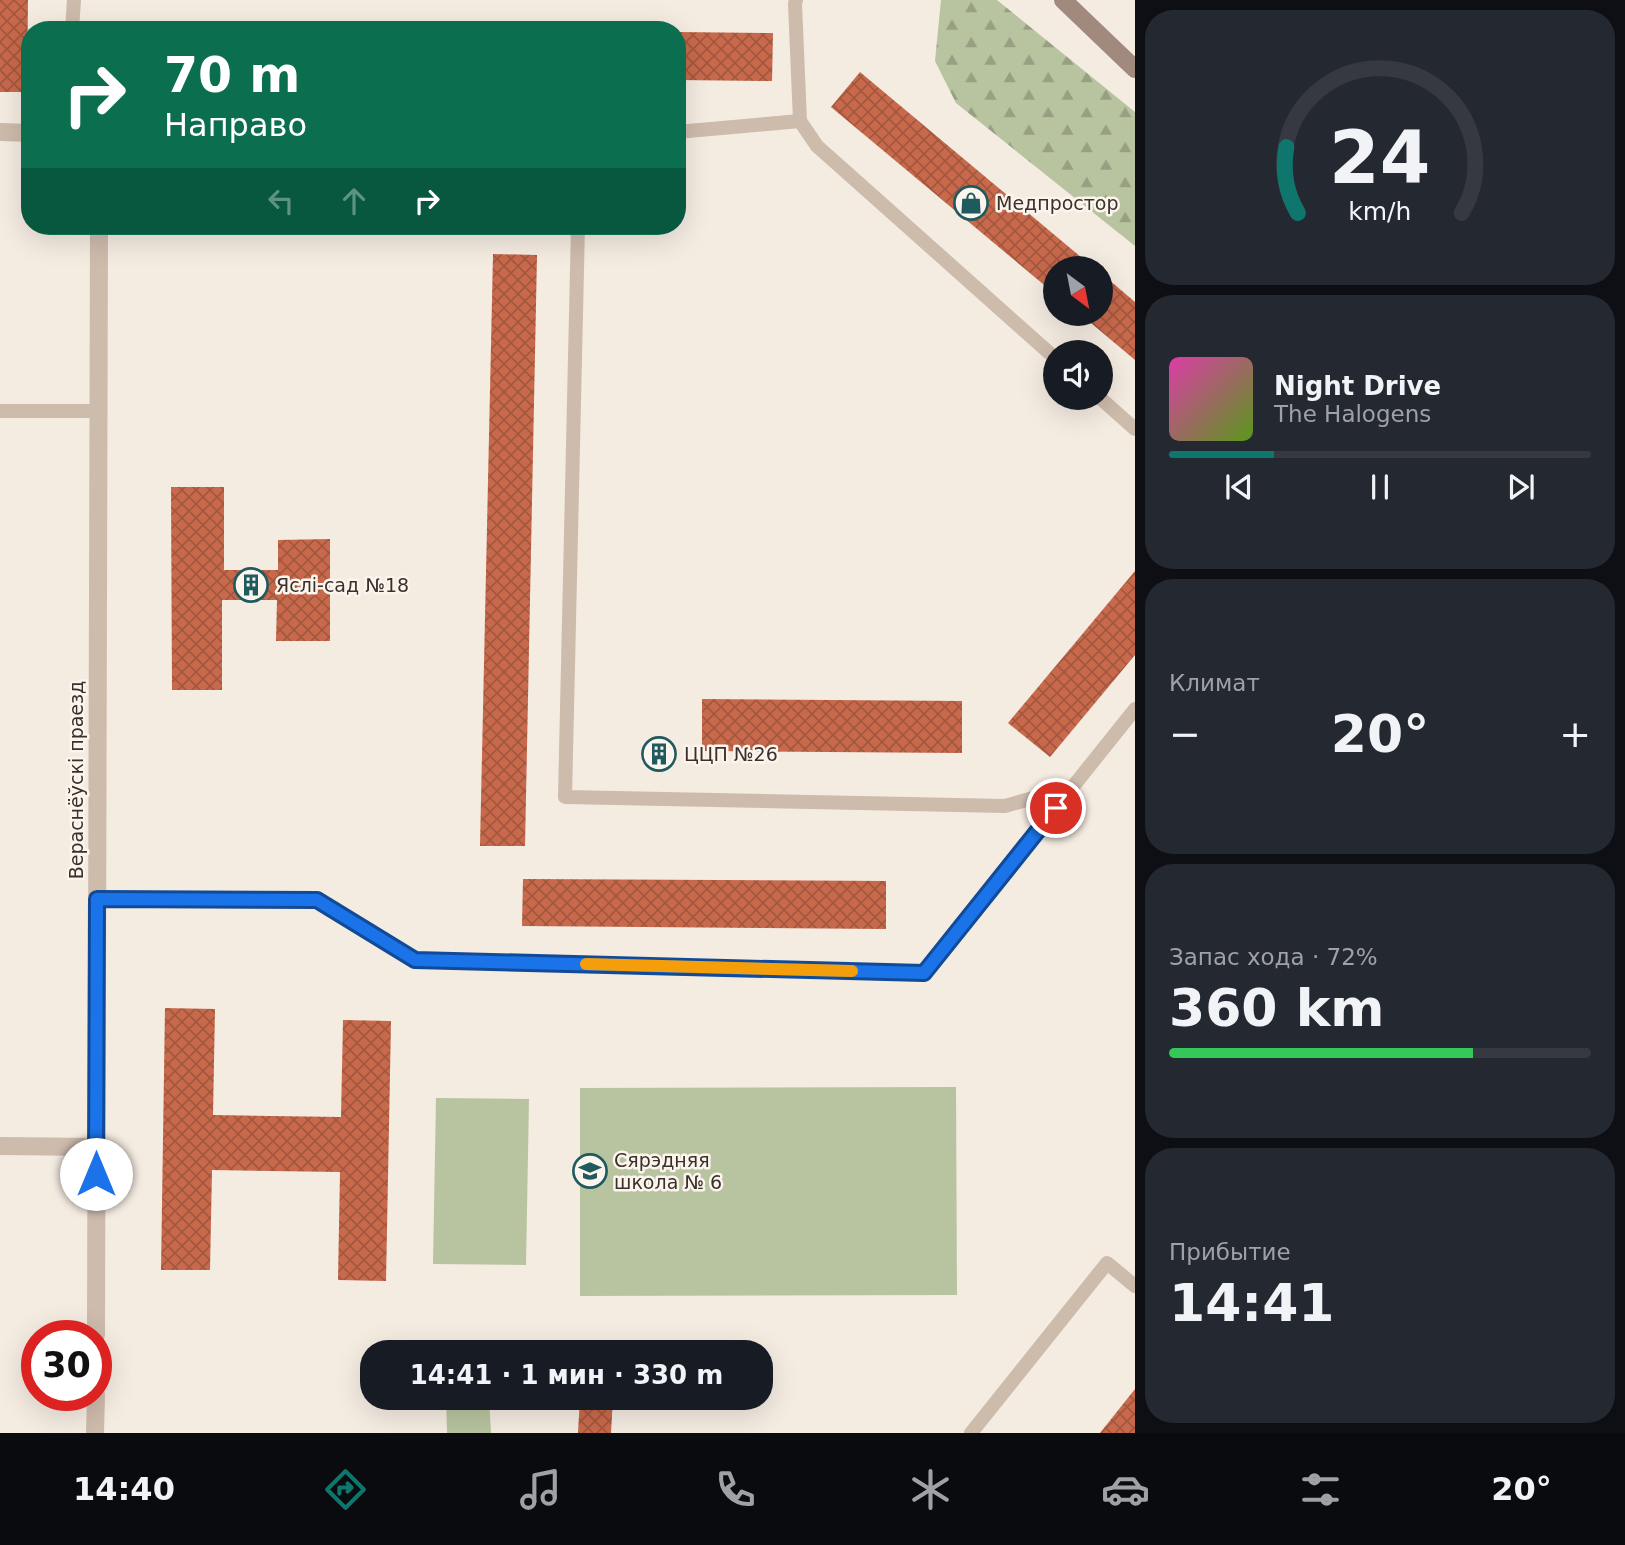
<!DOCTYPE html>
<html lang="ru">
<head>
<meta charset="utf-8">
<style>
  :root { --surface:#171b24; --page:#242831; --text:#f1f3f6; --muted:#9ea1a6; --line:#363941; --accent:#0f766e }
  body { margin:0; font-family:"DejaVu Sans",sans-serif; background:var(--page); color:var(--text); height:100vh; display:flex; flex-direction:column; font-size:26px; white-space:nowrap }
  * { box-sizing:border-box; margin:0 }
  p { font-size:23px; color:var(--muted) }
  .icon { flex:none; width:38px; height:38px; fill:none; stroke:currentColor; stroke-width:2; stroke-linecap:round; stroke-linejoin:round }
  .map { position:relative; flex:1; overflow:hidden }
  .side { display:flex; flex-direction:column; gap:10px; padding:10px; background:#0d0f14; width:490px }
  .side>* { flex:none }
  .guide { position:absolute; left:21px; top:21px; width:665px; height:214px; border-radius:28px; box-shadow:0 7px 28px #0002; background:#0b6e4f; color:#fff; overflow:hidden }
  .needle { width:46px; rotate:148deg }
  .controls { position:absolute; left:1043px; top:256px; display:grid; gap:14px }
  .controls a { display:grid; place-items:center; width:70px; height:70px; border-radius:50%; background:var(--surface); box-shadow:0 7px 28px #0002; font-size:35px }
  .speed { position:absolute; left:21px; top:1320px; display:flex; gap:14px; font-size:35px; font-weight:700; text-align:center }
  .speed>* { display:grid; place-content:center; width:91px; height:91px; border-radius:50%; background:var(--surface); box-shadow:0 7px 28px #0002; line-height:1 }
  .speed .limit { border:10px solid #d22; background:#fff; color:#111 }
  .pin { position:absolute; display:grid; place-items:center; width:60px; height:60px; color:#fff; margin:-30px; border:4px solid #fff; border-radius:50%; box-shadow:0 2px 7px #0007 }
  .me { position:absolute; width:77px; margin:-38px; rotate:0deg; stroke-linejoin:round; filter:drop-shadow(0 0 5px #0008) }
  .turn { display:flex; align-items:center; gap:24px; height:147px; padding:0 28px; font-size:32px }
  .turn .icon { width:91px; height:91px; stroke-width:2.5 }
  .turn b { display:block; font-size:49px; line-height:60px }
  .lanes { display:flex; align-items:center; height:66px; padding:0 28px; background:#0003; justify-content:center; gap:35px; direction:ltr }
  .lanes .off { opacity:.35 }
  .big { font-size:52px; font-weight:600; line-height:1.1 }
  .side .tile { flex:1; display:flex; flex-direction:column; justify-content:center; gap:10px; min-width:0; padding:0 24px; border-radius:28px; background:var(--page) }
  .side .dial { align-items:center; gap:0 }
  .dial svg { height:182px; overflow:visible; fill:none; stroke:var(--line); stroke-width:7; stroke-linecap:round; text-anchor:middle }
  .dial text { fill:var(--text); stroke:none }
  .song { display:flex; align-items:center; gap:21px }
  .cover { width:84px; height:84px; border-radius:10px; background:linear-gradient(135deg,hsl(320 70% 55%),hsl(90 70% 35%)) }
  .played { height:7px; border-radius:4px; background:linear-gradient(90deg,var(--accent) 25%,var(--line) 25%) }
  .keys { display:flex; justify-content:space-around; direction:ltr }
  .heat { display:flex; justify-content:space-between; align-items:center; font-size:38px; direction:ltr }
  .charge { height:10px; border-radius:5px; background:linear-gradient(90deg,#34c759 72%,var(--line) 0) }
  .trip { position:absolute; left:360px; top:1340px; width:413px; height:70px; border-radius:28px; background:var(--surface); box-shadow:0 7px 28px #0002; font-weight:600; line-height:70px; text-align:center }
  .tabs { display:flex; height:112px; justify-content:space-around; align-items:center; background:#090b0e; color:var(--muted) }
  .tabs .icon { width:49px; height:49px }
  .tabs .active { color:var(--accent) }
  .tabs b { font-size:32px; color:var(--text) }
  main { display:flex; flex:1; min-height:0 }
  .map>svg:first-child { display:block }
</style>
</head>
<body>
<main>
<div class="map">
<svg width="1135" height="1433" viewBox="0 0 1135 1433">
  <defs>
    <pattern id="forest-firs" width="22" height="20" patternUnits="userSpaceOnUse" patternTransform="scale(1.75)"><rect width="22" height="20" fill="#b8c4a0"/><path d="M5 1l3.5 6h-7zM16 11l3.5 6h-7z" fill="#97a083"/></pattern>
    <pattern id="building-cross-hatch" width="8" height="8" patternUnits="userSpaceOnUse" patternTransform="scale(1.75)"><rect width="8" height="8" fill="#c8694b"/><path d="M0 0l8 8M0 8l8-8" fill="none" stroke="#a4573f"/></pattern>
  </defs>
  <rect width="100%" height="100%" fill="#f4ebe1"/>
  <path fill="url(#forest-firs)" d="M941 0H997L1135 112V246L956 103 935 61Z"/>
  <g fill="#b8c4a0">
    <path d="M956 1087 957 1295 580 1296V1088Z"/>
    <path d="M436 1098 529 1099 526 1265 433 1264Z"/>
    <path d="M446 1398H489L491 1433H447Z"/>
  </g>
  <g fill="url(#building-cross-hatch)">
    <path d="M0 0H28L27 92H0Z"/>
    <rect x="187" y="27" width="52" height="3"/>
    <path d="M677 32 773 33 772 81 677 80Z"/>
    <path d="M860 72 1094 268H1055V294L831 107Z"/>
    <path d="M493 254 537 255 525 846H480Z"/>
    <path d="M1101 273 1135 302V360L1079 313H1101Z"/>
    <path d="M171 487H224V570H278V540L330 539V641H276L277 600H222V690H172Z"/>
    <path d="M1135 571V655L1050 757 1008 723Z"/>
    <path d="M702 699 962 701V753L702 751Z"/>
    <path d="M667 742 668 765 650 766 649 743Z"/>
    <path d="M523 879 886 881V929L522 926Z"/>
    <path d="M165 1008 215 1009 213 1115 341 1117 343 1020 391 1021 386 1281 338 1280 340 1172 212 1170 210 1270H161Z"/>
    <path d="M1135 1389V1433H1100Z"/>
    <path d="M580 1398H613L611 1433H578Z"/>
  </g>
  <g fill="none" stroke-linecap="round" stroke-linejoin="round">
    <g stroke="#cdbbac" stroke-width="14">
      <path d="M72 30 74 0"/>
      <path d="M800 121 817 146 1055 358"/>
      <path d="M677 132 800 121 795 4 796 0"/>
      <path d="M578 226 565 797 1005 806 1072 787"/>
      <path d="M1099 397 1135 429"/>
      <path d="M0 411H98"/>
      <path d="M97 899 317 900 415 960 924 973 1135 709"/>
      <path d="M971 1433 1107 1263 1135 1286"/>
    </g>
    <g stroke="#cdbbac" stroke-width="18">
      <path d="M0 132 30 133"/>
      <path d="M0 1146 96 1147"/>
      <path d="M96 1335 99 226"/>
      <path d="M95 1433 96 1395"/>
    </g>
    <path stroke="#a18a7d" stroke-width="18" d="M1063 0 1135 69"/>
  </g>
  <g fill="none" stroke-linecap="round" stroke-linejoin="round">
    <g stroke="#114b97" stroke-width="18">
      <path id="route" d="M96 1174 97 899 317 900 415 960 924 973 1056 808"/>
    </g>
    <use href="#route" stroke="#1a73e8" stroke-width="12"/>
    <path stroke="#f59e0b" stroke-width="12" d="M586 964 852 971"/>
  </g>
  <defs>
    <g id="shop-ring" transform="scale(1.75)"><circle r="9.5" fill="#fbf5ee" stroke="#1f5a5e" stroke-width="1.5"/><path d="M-5-2.5h2.3a2.7 3.5 0 0 1 5.4 0H5L5.5 6h-11ZM-1.5-2.5h3a1.5 2.3 0 0 0-3 0Z" fill="#1f5a5e"/></g>
    <g id="building-ring" transform="scale(1.75)"><circle r="9.5" fill="#fbf5ee" stroke="#1f5a5e" stroke-width="1.5"/><path d="M-4-6H4V6H1V3H-1V6H-4ZM-2.5-4.3h1.7v1.8h-1.7ZM.8-4.3h1.7v1.8H.8ZM-2.5-1h1.7V.8h-1.7ZM.8-1h1.7V.8H.8Z" fill="#1f5a5e"/></g>
    <g id="school-ring" transform="scale(1.75)"><circle r="9.5" fill="#fbf5ee" stroke="#1f5a5e" stroke-width="1.5"/><path d="M0-5L7-2L0 1L-7-2ZM-4 1L0 2.5L4 1V4Q0 6-4 4Z" fill="#1f5a5e"/></g>
  </defs>
  <g fill-rule="evenodd">
    <use href="#shop-ring" x="971" y="203"/>
    <use href="#building-ring" x="251" y="585"/>
    <use href="#building-ring" x="659" y="754"/>
    <use href="#school-ring" x="590" y="1171"/>
  </g>
  <g text-anchor="middle" dominant-baseline="central" stroke-width="5" stroke-linejoin="round" paint-order="stroke">
    <g font-size="19" fill="#3b302b" stroke="#fbf5ee" text-anchor="start">
      <text x="996" y="203">Медпростор</text>
      <text x="276" y="585">Яслі-сад №18</text>
      <text x="684" y="754">ЦЦП №26</text>
      <text x="614" y="1160">Сярэдняя<tspan x="614" dy="22">школа № 6</tspan></text>
    </g>
    <g font-size="19" fill="#3b302b" stroke="#fbf5ee">
      <text transform="translate(76 780) rotate(-90)">Вераснёўскі праезд</text>
    </g>
  </g>
</svg>
<div class="controls">
<a><svg class="needle" viewBox="-14 -14 28 28"><path d="M0-13l5 13h-10z" fill="#e53935"/><path d="M0 13l5-13h-10z" fill="#9ea1a6"/></svg></a>
<a><svg class="icon" aria-label="sound" viewBox="0 0 24 24"><path d="M4 9h4l5-4v14l-5-4H4zM17 9q2 3 0 6"/></svg></a>
</div>
<div class="speed"><div class="limit">30</div></div>
<div class="pin" style="left:1056px;top:808px;background:#d93025"><svg class="icon" aria-label="arrive" viewBox="0 0 24 24"><path d="M6 21V4h12l-3 4 3 4H6"/></svg></div>
<svg class="me" style="left:96px;top:1174px" viewBox="-20 -20 40 40"><circle r="19" fill="#fff"/><path d="M0-13L10 11 0 6-10 11z" fill="#1a73e8"/></svg>
<div class="trip">14:41 · 1 мин · 330 m</div>
<div class="guide">
<div class="turn"><svg class="icon" aria-label="right" viewBox="0 0 24 24"><path d="M7 20v-9h11M14 6l5 5-5 5"/></svg><div><b>70 m</b>Направо</div></div>
<div class="lanes"><svg class="icon off" aria-label="left" viewBox="0 0 24 24"><path d="M17 20v-9H6M10 6l-5 5 5 5"/></svg><svg class="icon off" aria-label="ahead" viewBox="0 0 24 24"><path d="M12 20V5M6 11l6-6 6 6"/></svg><svg class="icon" aria-label="right" viewBox="0 0 24 24"><path d="M7 20v-9h11M14 6l5 5-5 5"/></svg></div>
</div>
</div>
<section class="side">
<div class="tile dial"><svg viewBox="0 0 100 80">
<path d="M14 69A42 42 0 1 1 86 69"/>
<path d="M14 69A42 42 0 0 1 9 40" stroke="#0f766e"/>
<text x="50" y="56" font-size="32" font-weight="700">24</text>
<text x="50" y="72" font-size="11">km/h</text>
</svg></div>
<div class="tile">
<div class="song"><i class="cover"></i><div><b>Night Drive</b><p>The Halogens</p></div></div>
<div class="played"></div>
<div class="keys"><svg class="icon" aria-label="previous" viewBox="0 0 24 24"><path d="M18 5L8 12l10 7zM5 5v14"/></svg><svg class="icon" aria-label="pause" viewBox="0 0 24 24"><path d="M8 5v14M16 5v14"/></svg><svg class="icon" aria-label="next" viewBox="0 0 24 24"><path d="M6 5l10 7-10 7zM19 5v14"/></svg></div>
</div>
<div class="tile"><p>Климат</p>
<div class="heat"><a>−</a><b class="big">20°</b><a>+</a></div>
</div>
<div class="tile"><p>Запас хода · 72%</p><b class="big">360 km</b><div class="charge"></div></div>
<div class="tile"><p>Прибытие</p><b class="big">14:41</b></div>
</section>
</main>
<nav class="tabs">
<b>14:40</b>
<svg class="icon active" aria-label="directions" viewBox="0 0 24 24"><path d="M12 3l9 9-9 9-9-9zM9 14v-3h6M13 9l2 2-2 2"/></svg>
<svg class="icon" aria-label="music" viewBox="0 0 24 24"><path d="M9 18V5l10-2v13"/><circle cx="6" cy="18" r="3"/><circle cx="16" cy="16" r="3"/></svg>
<svg class="icon" aria-label="phone" viewBox="0 0 24 24"><path d="M5 4h4l2 5-3 2q2 4 5 5l2-3 5 2v4C11 20 4 13 5 4z"/></svg>
<svg class="icon" aria-label="climate" viewBox="0 0 24 24"><path d="M12 3v18M4 7l16 10M4 17L20 7"/></svg>
<svg class="icon" aria-label="car" viewBox="0 0 24 24"><path d="M5 17H2v-5l4-1 3-4h7l3 4 3 1v5h-3M9 17h6M6 11h13"/><circle cx="7" cy="17" r="2"/><circle cx="17" cy="17" r="2"/></svg>
<svg class="icon" aria-label="filters" viewBox="0 0 24 24"><path d="M4 7h16M4 17h16"/><circle cx="9" cy="7" r="2"/><circle cx="15" cy="17" r="2"/></svg>
<b>20°</b>
</nav>
</body>
</html>
